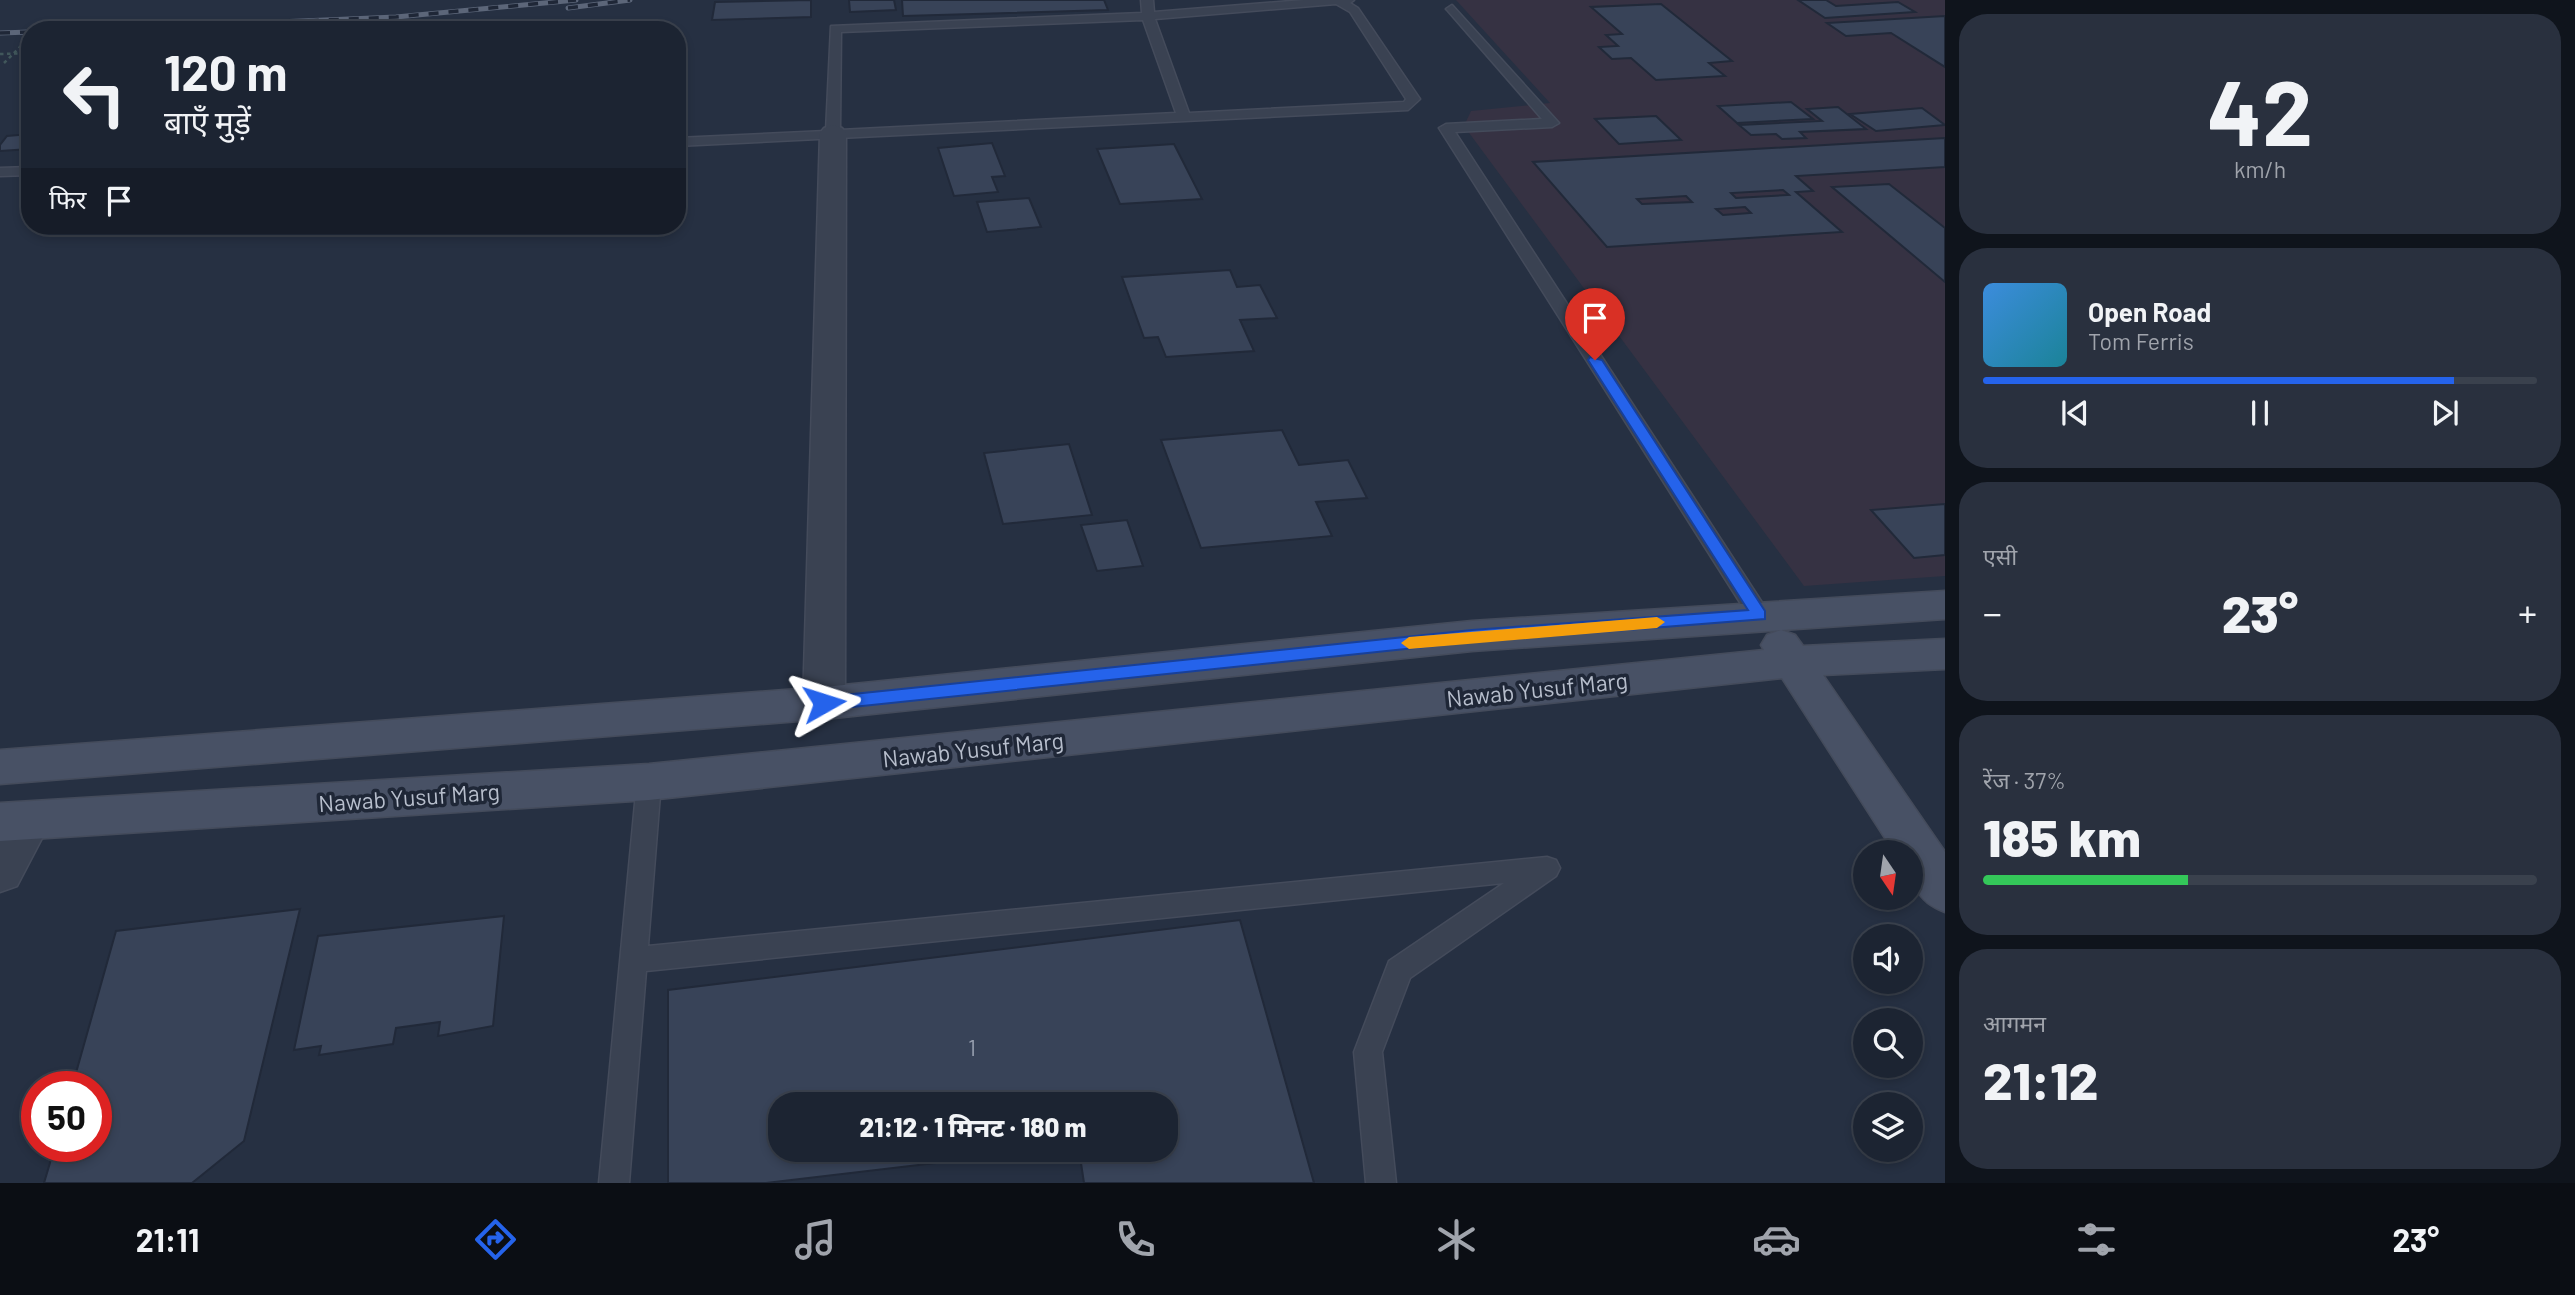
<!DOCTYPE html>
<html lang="hi">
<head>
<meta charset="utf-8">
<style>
  :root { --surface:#1c2432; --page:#29303e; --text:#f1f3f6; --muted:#a0a4ac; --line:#3a414d; --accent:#2563eb }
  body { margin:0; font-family:Barlow,"Noto Sans Devanagari",sans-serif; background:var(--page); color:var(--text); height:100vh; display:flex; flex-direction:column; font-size:26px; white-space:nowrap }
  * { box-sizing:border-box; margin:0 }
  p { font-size:23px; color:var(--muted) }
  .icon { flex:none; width:38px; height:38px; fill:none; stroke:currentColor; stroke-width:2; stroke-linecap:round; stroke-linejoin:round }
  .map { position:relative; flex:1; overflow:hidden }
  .details { display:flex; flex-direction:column; gap:14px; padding:14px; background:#0f141c; width:630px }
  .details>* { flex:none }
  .top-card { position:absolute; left:21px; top:21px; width:665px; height:214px; border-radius:28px; box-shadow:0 4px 10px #0003,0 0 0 2px var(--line); background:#1c2432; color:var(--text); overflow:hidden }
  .needle { width:46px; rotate:167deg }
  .fabs { position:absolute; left:1853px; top:840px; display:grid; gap:14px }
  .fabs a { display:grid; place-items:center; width:70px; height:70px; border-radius:50%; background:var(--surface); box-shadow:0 4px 10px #0003,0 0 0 2px var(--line); font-size:35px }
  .speed { position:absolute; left:21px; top:1071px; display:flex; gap:14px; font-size:35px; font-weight:700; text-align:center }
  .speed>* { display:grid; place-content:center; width:91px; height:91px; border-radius:50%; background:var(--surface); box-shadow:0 4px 10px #0003,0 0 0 2px var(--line); line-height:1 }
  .speed .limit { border:10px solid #d22; background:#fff; color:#111 }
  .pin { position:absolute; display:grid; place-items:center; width:60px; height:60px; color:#fff; margin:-72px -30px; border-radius:50% 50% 50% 0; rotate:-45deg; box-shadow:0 0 7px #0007 }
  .pin .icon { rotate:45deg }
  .me { position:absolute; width:77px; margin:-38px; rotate:84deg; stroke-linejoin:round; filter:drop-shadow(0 0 5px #0008) }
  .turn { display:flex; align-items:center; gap:24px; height:147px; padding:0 28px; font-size:32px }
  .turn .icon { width:91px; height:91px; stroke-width:2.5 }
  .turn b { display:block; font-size:49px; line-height:60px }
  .then { display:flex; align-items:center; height:66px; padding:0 28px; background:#0003; gap:14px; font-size:26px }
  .big { font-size:52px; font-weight:800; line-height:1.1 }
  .details .card { flex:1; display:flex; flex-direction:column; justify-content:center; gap:10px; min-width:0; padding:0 24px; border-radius:28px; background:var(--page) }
  .details .dial { align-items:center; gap:0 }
  .dial b { font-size:91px; line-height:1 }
  .song { display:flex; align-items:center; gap:21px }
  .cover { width:84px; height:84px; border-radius:10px; background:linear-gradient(135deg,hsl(210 70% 55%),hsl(190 70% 35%)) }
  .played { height:7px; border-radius:4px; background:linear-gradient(90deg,var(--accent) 85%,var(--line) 85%) }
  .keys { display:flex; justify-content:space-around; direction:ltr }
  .heat { display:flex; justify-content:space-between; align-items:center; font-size:38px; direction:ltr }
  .charge { height:10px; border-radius:5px; background:linear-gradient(90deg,#34c759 37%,var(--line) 0) }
  .trip { position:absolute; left:768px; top:1092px; width:410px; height:70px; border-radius:28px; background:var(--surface); box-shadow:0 4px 10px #0003,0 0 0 2px var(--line); font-weight:800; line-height:70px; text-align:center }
  .tab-bar { display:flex; height:112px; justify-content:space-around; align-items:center; background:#0b0e14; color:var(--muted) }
  .tab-bar .icon { width:49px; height:49px }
  .tab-bar .selected { color:var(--accent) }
  .tab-bar b { font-size:32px; color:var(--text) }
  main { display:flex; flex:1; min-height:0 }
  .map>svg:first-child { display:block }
</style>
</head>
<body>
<main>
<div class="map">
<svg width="1945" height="1183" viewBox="0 0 1945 1183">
  <rect width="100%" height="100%" fill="#263042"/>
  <path fill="#363243" d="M1456 0H1945V576L1804 586 1464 126 1471 111 1550 103Z"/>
  <g fill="#384358" stroke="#212939" stroke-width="2" fill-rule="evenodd">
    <path d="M811 0V17L712 20 715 2Z"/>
    <path d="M849 0H894L896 10 850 12Z"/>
    <path d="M902 0H1104L1108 10 903 16Z"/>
    <path d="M1798 0H1826L1836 6 1898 2 1915 12 1825 18Z"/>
    <path d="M1661 4 1732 61 1709 63 1725 76 1656 80 1631 58 1612 59 1599 47 1618 46 1606 35 1622 34 1591 7Z"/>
    <path d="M1945 16V67L1891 33 1846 36 1827 23Z"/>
    <path d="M1791 102 1813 119 1737 123 1718 106Z"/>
    <path d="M1838 107 1866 129 1800 132 1806 138 1782 139 1776 134 1751 135 1739 125 1822 121 1807 109Z"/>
    <path d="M1922 108 1945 125 1876 131 1850 114Z"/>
    <path d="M1656 116 1681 140 1619 144 1595 119Z"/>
    <path d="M30 134V149L0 151V145L7 136Z"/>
    <path d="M1945 138V167L1796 176 1813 191 1796 192 1842 232 1607 247 1533 162ZM1783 190 1789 195 1736 198 1731 193ZM1686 196 1692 202 1642 204 1637 199ZM1745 207 1751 213 1723 215 1716 209Z"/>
    <path d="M992 143 1005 176 992 177 998 192 954 196 938 148Z"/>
    <path d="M1174 144 1202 199 1120 204 1097 149Z"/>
    <path d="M1889 184 1945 228V282L1832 187Z"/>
    <path d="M1029 198 1041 227 987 232 977 202Z"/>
    <path d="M1230 270 1237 287 1260 285 1277 318 1240 320 1254 351 1166 357 1158 337 1144 338 1122 277Z"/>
    <path d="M1282 430 1299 465 1348 460 1367 498 1316 502 1332 536 1201 548 1161 440Z"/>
    <path d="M1069 444 1092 515 1003 524 984 453Z"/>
    <path d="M1945 504V555L1914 558 1871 510Z"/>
    <path d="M1127 520 1143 566 1097 571 1081 525Z"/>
    <path d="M300 909 244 1141 192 1183H44L55 1146H96V1087H72L116 931Z"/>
    <path d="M504 916 493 1026 438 1036 440 1022 396 1028 393 1044 319 1055 321 1046 294 1050 318 936Z"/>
    <path d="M1240 920 1314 1183H1084L1079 1150H1166V1104H780V1150H1045L766 1183H668V990Z"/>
  </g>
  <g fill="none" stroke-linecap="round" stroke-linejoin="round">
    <g stroke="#444b5b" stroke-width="3">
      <g id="service">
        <path d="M1141 0H1153L1154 12 1304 0H1354L1350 3 1358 8 1420 99 1408 110 677 146V138L826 131 831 26 1142 13ZM1336 4 1350 12 1406 99 1404 102 1189 113 1155 19ZM1143 20 1176 113 840 130 841 32Z"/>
        <path d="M1452 5 1559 123 1552 127 1455 132 1767 610 1770 615 1767 620H1751L1439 128 1446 124 1542 119 1448 11 1446 9Z"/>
        <path d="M30 167V175L0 176V168Z"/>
        <path d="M649 772 657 775 661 782 648 946 1547 857 1556 860 1560 868 1556 876 1410 978 1382 1052 1396 1183H1366L1354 1052 1389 961 1504 883 646 971 629 1183H599L637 782 641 775Z"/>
      </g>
    </g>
    <g stroke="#444b5b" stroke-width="3">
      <path id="minor" d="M833 125 842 128 846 133 845 703 839 714 824 719 809 714 803 703 820 133 824 128Z"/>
    </g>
    <g stroke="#444b5b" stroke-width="3">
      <path id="tertiary" d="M28 802 44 808 51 821 17 886 0 892V829L12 808Z"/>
    </g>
    <g stroke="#444b5b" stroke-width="3">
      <g id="secondary">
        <path d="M1945 591V619L1472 651 824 719 0 784V750L824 687 1472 621Z"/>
        <path d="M1781 630 1795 635 1803 646 1945 639V669L1823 675 1945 852V912C1915 901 1911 882 1911 852H1894L1782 678 649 800 0 841V803L649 764 1764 650 1761 645 1767 635Z"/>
      </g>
    </g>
    <g stroke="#41575b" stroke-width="2.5" stroke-dasharray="3.5 3.5" stroke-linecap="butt">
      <path d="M0 54 30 53"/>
      <path d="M4 63 23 44"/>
    </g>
    <use href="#service" fill="#3a4252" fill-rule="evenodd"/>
    <use href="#minor" fill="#3a4252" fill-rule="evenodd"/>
    <use href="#tertiary" fill="#3a4252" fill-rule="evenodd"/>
    <use href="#secondary" fill="#485165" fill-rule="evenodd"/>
    <g stroke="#5c6679" stroke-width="5">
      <g id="rail">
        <path d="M568 8 630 0"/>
        <path d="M89 30 396 17 576 0"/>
        <path d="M0 33 30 32"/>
      </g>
    </g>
    <use href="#rail" stroke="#1f2737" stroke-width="3.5" stroke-dasharray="10" stroke-linecap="butt"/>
  </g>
  <path fill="#2563eb" stroke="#184099" stroke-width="2" d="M1590 357 1602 360 1765 611V619L1472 642 824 710 816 703 824 697 1472 630 1748 610 1588 360Z"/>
  <path fill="#f59e0b" d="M1657 617 1665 622 1657 628 1409 649 1401 643 1409 637Z"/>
  <g text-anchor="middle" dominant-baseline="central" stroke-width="7" stroke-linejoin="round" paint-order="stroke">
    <g font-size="23" fill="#b7becc" stroke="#1f2737">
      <text transform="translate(1537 689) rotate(-6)">Nawab Yusuf Marg</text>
      <text transform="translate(973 749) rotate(-6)">Nawab Yusuf Marg</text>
      <text transform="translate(409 797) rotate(-4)">Nawab Yusuf Marg</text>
    </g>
    <g font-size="23" fill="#959dad">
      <text x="972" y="1047">1</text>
    </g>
  </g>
</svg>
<div class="fabs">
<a><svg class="needle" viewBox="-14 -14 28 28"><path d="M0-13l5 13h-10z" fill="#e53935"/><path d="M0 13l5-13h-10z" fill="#a0a4ac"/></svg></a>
<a><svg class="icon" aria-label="sound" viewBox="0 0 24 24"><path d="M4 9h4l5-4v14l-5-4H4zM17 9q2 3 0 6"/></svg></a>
<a><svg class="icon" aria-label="search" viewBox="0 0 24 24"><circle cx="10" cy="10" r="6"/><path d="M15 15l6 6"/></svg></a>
<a><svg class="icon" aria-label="layers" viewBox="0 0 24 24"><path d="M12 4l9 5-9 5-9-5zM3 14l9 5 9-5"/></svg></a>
</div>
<div class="speed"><div class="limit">50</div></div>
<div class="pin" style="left:1595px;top:360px;background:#d93025"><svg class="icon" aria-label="arrive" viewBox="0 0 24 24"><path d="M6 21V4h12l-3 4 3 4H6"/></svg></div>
<svg class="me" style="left:824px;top:703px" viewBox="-20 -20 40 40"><path d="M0-17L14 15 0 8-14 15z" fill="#2563eb" stroke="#fff" stroke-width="4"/></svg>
<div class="trip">21:12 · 1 मिनट · 180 m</div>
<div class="top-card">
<div class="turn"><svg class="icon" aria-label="left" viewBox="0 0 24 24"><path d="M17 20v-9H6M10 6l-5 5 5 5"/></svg><div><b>120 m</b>बाएँ मुड़ें</div></div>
<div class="then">फिर<svg class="icon" aria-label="arrive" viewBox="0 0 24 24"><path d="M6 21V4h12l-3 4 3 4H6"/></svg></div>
</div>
</div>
<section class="details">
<div class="card dial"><b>42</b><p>km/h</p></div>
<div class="card">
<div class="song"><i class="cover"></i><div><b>Open Road</b><p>Tom Ferris</p></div></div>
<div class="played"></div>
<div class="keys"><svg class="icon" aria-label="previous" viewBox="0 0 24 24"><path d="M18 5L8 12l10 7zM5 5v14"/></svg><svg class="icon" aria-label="pause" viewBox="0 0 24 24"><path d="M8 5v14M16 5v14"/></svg><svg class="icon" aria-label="next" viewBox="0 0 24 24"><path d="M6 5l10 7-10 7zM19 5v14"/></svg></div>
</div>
<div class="card"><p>एसी</p>
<div class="heat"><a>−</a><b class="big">23°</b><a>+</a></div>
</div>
<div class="card"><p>रेंज · 37%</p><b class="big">185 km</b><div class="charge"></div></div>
<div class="card"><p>आगमन</p><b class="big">21:12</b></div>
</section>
</main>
<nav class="tab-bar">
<b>21:11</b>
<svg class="icon selected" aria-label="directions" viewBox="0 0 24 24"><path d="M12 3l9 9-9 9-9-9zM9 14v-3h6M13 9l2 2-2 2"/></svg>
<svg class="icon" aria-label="music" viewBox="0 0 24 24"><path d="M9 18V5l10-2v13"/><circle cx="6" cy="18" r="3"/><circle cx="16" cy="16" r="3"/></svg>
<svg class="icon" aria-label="phone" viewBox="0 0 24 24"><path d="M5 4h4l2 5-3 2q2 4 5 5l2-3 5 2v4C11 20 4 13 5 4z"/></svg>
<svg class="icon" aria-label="climate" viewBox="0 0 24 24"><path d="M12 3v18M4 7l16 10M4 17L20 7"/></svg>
<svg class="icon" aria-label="car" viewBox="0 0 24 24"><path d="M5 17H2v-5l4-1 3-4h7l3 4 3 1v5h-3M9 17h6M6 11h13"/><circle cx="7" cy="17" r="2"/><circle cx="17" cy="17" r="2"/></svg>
<svg class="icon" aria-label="filters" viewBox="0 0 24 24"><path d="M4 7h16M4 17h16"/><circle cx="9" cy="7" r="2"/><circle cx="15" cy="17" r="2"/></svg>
<b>23°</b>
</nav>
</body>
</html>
